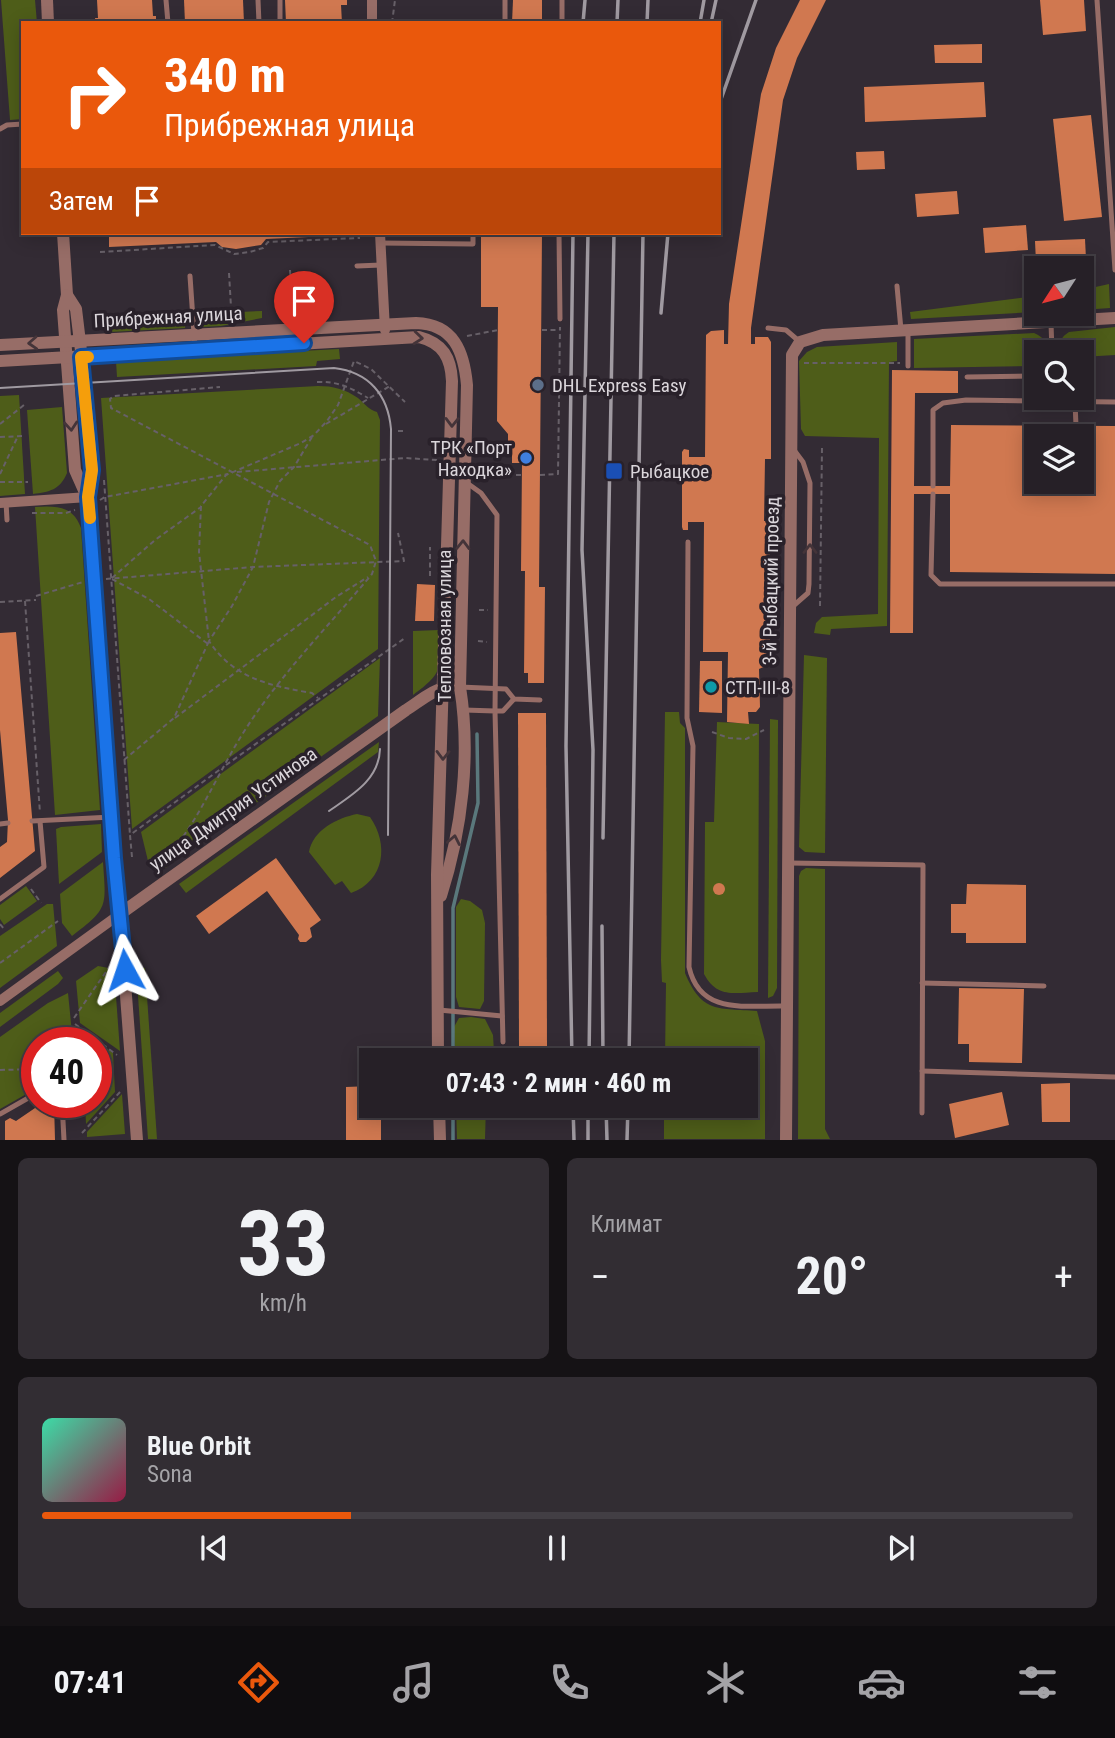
<!DOCTYPE html>
<html lang="ru">
<head>
<meta charset="utf-8">
<style>
  :root { --surface:#262027; --page:#322d33; --text:#f1f3f6; --muted:#a4a3a7; --line:#423e44; --accent:#ea580c }
  body { margin:0; font-family:"Roboto Condensed",sans-serif; background:var(--page); color:var(--text); height:100vh; display:flex; flex-direction:column; font-size:26px; white-space:nowrap }
  * { box-sizing:border-box; margin:0 }
  p { font-size:23px; color:var(--muted) }
  .icon { flex:none; width:38px; height:38px; fill:none; stroke:currentColor; stroke-width:2; stroke-linecap:round; stroke-linejoin:round }
  .map { position:relative; height:1140px; overflow:hidden }
  .panel { display:flex; flex-direction:column; gap:18px; padding:18px; background:#151215; flex:1 }
  .panel>* { flex:none }
  .guide { position:absolute; left:21px; top:21px; width:700px; height:214px; border-radius:0px; box-shadow:0 4px 18px #0003,0 0 0 2px var(--line); background:#ea580c; color:#fff; overflow:hidden }
  .needle { width:46px; rotate:234deg }
  .controls { position:absolute; left:1024px; top:256px; display:grid; gap:14px }
  .controls a { display:grid; place-items:center; width:70px; height:70px; border-radius:0px; background:var(--surface); box-shadow:0 4px 18px #0003,0 0 0 2px var(--line); font-size:35px }
  .speed { position:absolute; left:21px; top:1027px; display:flex; gap:14px; font-size:35px; font-weight:700; text-align:center }
  .speed>* { display:grid; place-content:center; width:91px; height:91px; border-radius:50%; background:var(--surface); box-shadow:0 4px 18px #0003,0 0 0 2px var(--line); line-height:1 }
  .speed .limit { border:10px solid #d22; background:#fff; color:#111 }
  .pin { position:absolute; display:grid; place-items:center; width:60px; height:60px; color:#fff; margin:-72px -30px; border-radius:50% 50% 50% 0; rotate:-45deg; box-shadow:0 0 7px #0007 }
  .pin .icon { rotate:45deg }
  .me { position:absolute; width:77px; margin:-38px; rotate:355deg; stroke-linejoin:round; filter:drop-shadow(0 0 5px #0008) }
  .turn { display:flex; align-items:center; gap:24px; height:147px; padding:0 28px; font-size:32px }
  .turn .icon { width:91px; height:91px; stroke-width:2.5 }
  .turn b { display:block; font-size:49px; line-height:60px }
  .then { display:flex; align-items:center; height:66px; padding:0 28px; background:#0003; gap:14px; font-size:26px }
  .big { font-size:52px; font-weight:700; line-height:1.1 }
  .panel .widget { flex:1; display:flex; flex-direction:column; justify-content:center; gap:10px; min-width:0; padding:0 24px; border-radius:10px; background:var(--page) }
  .panel .dial { align-items:center; gap:0 }
  .dial b { font-size:91px; line-height:1 }
  .song { display:flex; align-items:center; gap:21px }
  .cover { width:84px; height:84px; border-radius:10px; background:linear-gradient(135deg,hsl(160 70% 55%),hsl(340 70% 35%)) }
  .played { height:7px; border-radius:4px; background:linear-gradient(90deg,var(--accent) 30%,var(--line) 30%) }
  .keys { display:flex; justify-content:space-around; direction:ltr }
  .heat { display:flex; justify-content:space-between; align-items:center; font-size:38px; direction:ltr }
  .panel .tiles { flex:1; display:grid; gap:18px; grid-template-columns:1fr 1fr }
  .widget:last-child { grid-column:span 2 }
  .trip { position:absolute; left:359px; top:1048px; width:399px; height:70px; border-radius:0px; background:var(--surface); box-shadow:0 4px 18px #0003,0 0 0 2px var(--line); font-weight:700; line-height:70px; text-align:center }
  .menu { display:flex; height:112px; justify-content:space-around; align-items:center; background:#0f0d10; color:var(--muted) }
  .menu .icon { width:49px; height:49px }
  .menu .selected { color:var(--accent) }
  .menu b { font-size:32px; color:var(--text) }
  .map>svg:first-child { display:block }
</style>
</head>
<body>
<div class="map">
<svg width="1115" height="1140" viewBox="0 0 1115 1140">
  <rect width="100%" height="100%" fill="#332b34"/>
  <g fill="#4e5d19">
    <path d="M1 0H35L37 23H23V119L10 120Z"/>
    <path d="M1109 284 1110 308 1082 310V290Z"/>
    <path d="M1036 296V312L911 319 910 312Z"/>
    <path d="M262 311V318L221 326 200 327 196 314Z"/>
    <path d="M187 315 185 328 110 332V319Z"/>
    <path d="M1115 327V355L1082 357V352H1058C1059 342 1061 337 1069 332Z"/>
    <path d="M1034 333C1043 337 1048 342 1048 352H1036V366L914 368V339Z"/>
    <path d="M897 342V361L889 362 887 626 831 629 830 635 814 633 816 623 822 617 878 614 879 438 805 436 801 429 799 361 807 352 817 347Z"/>
    <path d="M339 349 340 359 317 361 316 366 117 377 116 361Z"/>
    <path d="M318 386C333 386 345 389 358 398 365 404 369 410 377 412L380 420 378 649 132 829 101 398Z"/>
    <path d="M19 395 25 494 0 496V396Z"/>
    <path d="M62 407 67 473C60 490 49 492 33 494L27 410Z"/>
    <path d="M35 507C55 506 73 505 81 528L100 810 55 815Z"/>
    <path d="M439 630C439 668 446 671 413 695V631Z"/>
    <path d="M804 655 827 658 825 853 805 852 799 847Z"/>
    <path d="M380 658 378 716 161 871 148 861 141 832Z"/>
    <path d="M665 712H679L680 723 685 728V973C702 1014 719 1008 757 1011L765 1041V1139H664V1106H746V1060H665L666 983 662 982 661 960Z"/>
    <path d="M770 719 778 720 777 988 773 996 768 998Z"/>
    <path d="M717 722 759 724 758 992C733 993 717 998 704 974L705 822H714Z"/>
    <path d="M379 742 378 752 186 893 179 884Z"/>
    <path d="M357 814 370 817C389 844 385 881 351 893L342 881 335 885 309 852C313 830 337 818 357 814Z"/>
    <path d="M101 824 102 852 59 884 56 829 61 827Z"/>
    <path d="M103 862C106 907 109 908 72 936L62 923 60 894Z"/>
    <path d="M806 868 825 869V1129L830 1139H798L799 876 801 871Z"/>
    <path d="M26 886 37 901 4 925 0 919V905Z"/>
    <path d="M461 899 470 901 482 910 485 923 484 1001 480 1009 459 1007 456 997V907Z"/>
    <path d="M47 904H53L57 946 0 988V936Z"/>
    <path d="M98 966 114 969 120 1051 80 1023 76 981Z"/>
    <path d="M136 967 145 968 157 1139H148Z"/>
    <path d="M58 971 63 978 58 984 0 1027V1013Z"/>
    <path d="M68 993 73 1043H37V1088L0 1109V1037L48 1003Z"/>
    <path d="M471 1017 485 1019 493 1035 494 1052 486 1053V1060H455L454 1027 459 1018Z"/>
    <path d="M80 1029 113 1053 115 1092 86 1124 85 1103 96 1102V1043H81Z"/>
    <path d="M122 1094 125 1134 87 1137V1132Z"/>
    <path d="M456 1106H486L485 1139H457Z"/>
  </g>
  <g fill="none" stroke-linecap="round" stroke-linejoin="round">
    <g stroke="#5a787c" stroke-width="3.5">
      <path d="M453 1060V908L478 803 477 734"/>
      <path d="M453 1106V1140"/>
    </g>
  </g>
  <g fill="#d07850" fill-rule="evenodd">
    <path d="M97 0H152L153 16H156V23H96L95 18H98Z"/>
    <path d="M184 0H243L244 23H185Z"/>
    <path d="M285 0H347V5H341L342 23H286Z"/>
    <path d="M513 0H542V23H512Z"/>
    <path d="M800 0H826L797 58 783 100 751 328V344H755V337H768L771 342V459H765L764 521H770V664L759 669 760 707 756 712H748L749 724 727 722 728 652H703L704 522H688V530H683L682 527V452L684 449 689 450V457H705L706 335 711 331 724 330V344H728L729 304 761 94 776 48Z"/>
    <path d="M1040 0H1084L1086 31 1043 35Z"/>
    <path d="M982 44V63H935L934 45Z"/>
    <path d="M984 82 986 117 865 122 864 87Z"/>
    <path d="M1091 115 1102 217 1064 221 1053 119Z"/>
    <path d="M884 151 885 169 857 170 856 152Z"/>
    <path d="M957 191 959 214 917 217 915 194Z"/>
    <path d="M1026 225 1028 250 985 253 983 228Z"/>
    <path d="M109 233H351V235L266 239 261 245 236 249 222 247 216 242 109 247Z"/>
    <path d="M481 233H542L539 587H545L544 683H528V673H524L525 571H521L522 463H512V453H508V434L497 421 498 307H481Z"/>
    <path d="M1085 239 1086 259 1036 262 1035 241Z"/>
    <path d="M892 370 958 371V393H915L914 486H950L951 425 1115 426V574L950 572V494H914L913 633H890ZM1036 436H1082V481H1036Z"/>
    <path d="M417 584 435 585 434 621H415Z"/>
    <path d="M16 632 35 851 0 878V847L7 842 8 820 0 730V633Z"/>
    <path d="M700 661H722V713L699 712Z"/>
    <path d="M518 713H546L547 1049H519Z"/>
    <path d="M276 858 321 920 310 928 312 937 306 942H300L298 939 299 935 267 891 209 934 196 916Z"/>
    <circle cx="719" cy="889" r="6"/>
    <path d="M967 884 1026 885V943H966V933H951V904H966Z"/>
    <path d="M959 988 1024 989 1022 1063 969 1062V1044H958Z"/>
    <path d="M1070 1083V1122H1042L1041 1084Z"/>
    <path d="M371 1086V1106H381V1140H346V1087Z"/>
    <path d="M1002 1092 1009 1125 955 1138 949 1104Z"/>
    <path d="M43 1102H54L55 1140H5V1121L10 1118 16 1121 38 1106H43Z"/>
  </g>
  <g fill="none" stroke-linecap="round" stroke-linejoin="round">
    <g stroke="#676068" stroke-width="2" stroke-dasharray="5 3.5" stroke-linecap="butt">
      <path d="M392 23 395 0"/>
      <path d="M100 252 215 245 234 254 250 252 263 248 268 242 360 238"/>
      <path d="M290 270 292 304"/>
      <path d="M229 273 231 307"/>
      <path d="M542 330H559"/>
      <path d="M467 336 498 330"/>
      <path d="M804 363H900"/>
      <path d="M317 382C338 381 351 388 368 398"/>
      <path d="M0 424 24 405"/>
      <path d="M326 424 390 386"/>
      <path d="M398 431H405"/>
      <path d="M0 437 25 436"/>
      <path d="M312 437 294 467 280 481 269 502 253 567 232 606 209 641C233 678 270 686 312 693L318 698"/>
      <path d="M237 472 405 458 437 460"/>
      <path d="M0 474 18 436"/>
      <path d="M482 475H522"/>
      <path d="M540 475 558 474 560 327"/>
      <path d="M104 480 130 835"/>
      <path d="M0 482H28"/>
      <path d="M100 500 105 497 228 474"/>
      <path d="M32 513H66L75 510"/>
      <path d="M430 576V547"/>
      <path d="M112 578 155 540 201 507"/>
      <path d="M106 579 253 567 404 561 398 533"/>
      <path d="M112 579 149 599 208 644"/>
      <path d="M36 596 83 582"/>
      <path d="M25 601 40 813"/>
      <path d="M0 602 36 600"/>
      <path d="M820 606 822 447"/>
      <path d="M479 610H488"/>
      <path d="M478 641 487 642"/>
      <path d="M175 718 336 597 368 577"/>
      <path d="M712 732 729 738 746 739 764 730"/>
      <path d="M124 760 174 718 209 641 199 552 201 506 226 475 301 443 314 435 327 421 338 405 354 361 371 369 405 402"/>
      <path d="M226 765 405 638"/>
      <path d="M132 857 130 835 222 768"/>
      <path d="M156 869C194 832 213 782 240 738 276 679 327 628 372 574L376 561 370 545 111 408 110 399 114 396 220 387"/>
      <path d="M31 889 41 903"/>
      <path d="M0 924 4 929"/>
      <path d="M0 963 58 921"/>
      <path d="M74 1018 110 966"/>
      <path d="M75 1024 117 1055"/>
      <path d="M0 1070 37 1069"/>
      <path d="M82 1133 120 1092"/>
    </g>
    <g stroke="#976d67" stroke-width="5">
      <path d="M166 0 168 23"/>
      <path d="M258 0 259 23"/>
      <path d="M280 0V23"/>
      <path d="M1097 0 1115 270"/>
      <path d="M505 23V0"/>
      <path d="M562 23V0"/>
      <path d="M0 129 7 125 23 124"/>
      <path d="M559 233 560 319"/>
      <path d="M380 243 473 244V233"/>
      <path d="M357 266 381 265"/>
      <path d="M190 276 195 349"/>
      <path d="M897 286 901 330"/>
      <path d="M1051 323 1052 352"/>
      <path d="M768 328 786 330 800 342"/>
      <path d="M908 331V366"/>
      <path d="M967 377 1036 376"/>
      <path d="M1075 402 1076 426"/>
      <path d="M467 483 481 493 497 515 495 711H503L514 699"/>
      <path d="M933 486V410L943 403 966 400 1115 402"/>
      <path d="M933 494 931 575 940 584H1115"/>
      <path d="M6 502 7 520"/>
      <path d="M688 542 687 718 693 746 689 967C700 1016 747 1005 786 1006"/>
      <path d="M792 607 808 593 809 584 810 483 803 462 794 450"/>
      <path d="M460 687 506 689 514 699 540 700"/>
      <path d="M464 710 495 711 503 1042"/>
      <path d="M32 821 112 817"/>
      <path d="M0 824 8 823"/>
      <path d="M789 863 923 865 922 1113"/>
      <path d="M0 899 44 867 40 821"/>
      <path d="M922 983 1044 986"/>
      <path d="M439 1010 502 1016"/>
      <path d="M922 1071 1115 1077"/>
      <path d="M62 1102 64 1140"/>
      <path d="M0 1114 37 1093"/>
    </g>
    <g stroke="#976d67" stroke-width="10">
      <path d="M372 0V23"/>
      <path d="M380 233 385 330"/>
      <path d="M0 503 88 497"/>
      <path d="M0 1001 120 914"/>
    </g>
    <g stroke="#976d67" stroke-width="12">
      <path d="M47 0 48 23"/>
      <path d="M63 233 67 295 63 310 75 470 87 497"/>
      <path d="M67 295 76 309 87 401 92 470 88 497 137 1140"/>
      <path d="M0 345 416 323C454 324 464 352 467 385L460 687C471 755 462 830 441 896"/>
      <path d="M0 361 419 337C443 343 451 358 452 381L437 875 438 1060"/>
      <path d="M120 914 406 710C419 702 434 688 450 687"/>
      <path d="M439 1106 440 1140"/>
      <path d="M786 1140 792 355 800 342 823 335 1115 318"/>
    </g>
    <g stroke="#a09aa1" stroke-width="2">
      <path d="M0 388 334 368C369 372 388 395 391 429L388 835"/>
      <path d="M329 811C352 795 379 780 380 749"/>
    </g>
    <g stroke="#a09aa1" stroke-width="3.5">
      <path d="M583 23 585 0"/>
      <path d="M617 23 618 0"/>
      <path d="M647 23 648 0"/>
      <path d="M700 23 704 0"/>
      <path d="M711 23 716 0"/>
      <path d="M719 105 756 0"/>
      <path d="M588 233 582 550 593 750 589 1060"/>
      <path d="M661 313 668 233"/>
      <path d="M603 838 614 233"/>
      <path d="M602 926 603 1060"/>
      <path d="M572 1060 566 746 573 233"/>
      <path d="M629 1060 643 233"/>
      <path d="M573 1106 574 1140"/>
      <path d="M606 1106 607 1140"/>
      <path d="M588 1140V1106"/>
      <path d="M627 1140 628 1106"/>
    </g>
  </g>
  <defs><path id="oneway-chevron" d="M-2-3.5L2.5 0L-2 3.5" fill="none" stroke-width="1.6" stroke-linecap="round" stroke-linejoin="round" transform="scale(1.75)"/></defs>
  <g stroke="#443439">
    <use href="#oneway-chevron" transform="translate(418 338) rotate(5)"/>
    <use href="#oneway-chevron" transform="translate(33 343) rotate(177)"/>
    <use href="#oneway-chevron" transform="translate(452 422) rotate(91)"/>
    <use href="#oneway-chevron" transform="translate(71 426) rotate(85)"/>
    <use href="#oneway-chevron" transform="translate(463 545) rotate(-89)"/>
    <use href="#oneway-chevron" transform="translate(810 549) rotate(-90)"/>
    <use href="#oneway-chevron" transform="translate(443 755) rotate(91)"/>
    <use href="#oneway-chevron" transform="translate(454 840) rotate(-79)"/>
  </g>
  <g fill="none" stroke-linecap="round" stroke-linejoin="round">
    <g stroke="#114b97" stroke-width="18">
      <path id="route" d="M125 970 114 858 88 497 92 470 81 357 304 343"/>
    </g>
    <use href="#route" stroke="#1a73e8" stroke-width="12"/>
    <path stroke="#f59e0b" stroke-width="12" d="M88 357H81L92 470 88 497 90 518"/>
  </g>
  <circle fill="#5c6f8a" stroke="#29212a" stroke-width="2.5" cx="538" cy="385" r="7"/>
  <circle fill="#3f7fe0" stroke="#29212a" stroke-width="2.5" cx="526" cy="458" r="7"/>
  <rect fill="#1a4fb4" stroke="#29212a" stroke-width="2.5" x="605" y="462" width="18" height="18" rx="3.5"/>
  <circle fill="#0f9aa8" stroke="#29212a" stroke-width="2.5" cx="711" cy="687" r="7"/>
  <g text-anchor="middle" dominant-baseline="central" stroke-width="7" stroke-linejoin="round" paint-order="stroke">
    <g font-size="19" fill="#dbd6db" stroke="#29212a">
      <text transform="translate(168 317) rotate(-3)">Прибрежная улица</text>
      <text transform="translate(771 581) rotate(-89)">3-й Рыбацкий проезд</text>
      <text transform="translate(444 626) rotate(-90)">Тепловозная улица</text>
      <text transform="translate(233 809) rotate(-35)">улица Дмитрия Устинова</text>
    </g>
    <g font-size="19" fill="#dbd6db" stroke="#29212a" text-anchor="start">
      <text x="552" y="385">DHL Express Easy</text>
      <text x="512" y="447" text-anchor="end">ТРК «Порт<tspan x="512" dy="22">Находка»</tspan></text>
      <text x="630" y="471">Рыбацкое</text>
      <text x="725" y="687">СТП-III-8</text>
    </g>
  </g>
</svg>
<div class="controls">
<a><svg class="needle" viewBox="-14 -14 28 28"><path d="M0-13l5 13h-10z" fill="#e53935"/><path d="M0 13l5-13h-10z" fill="#a4a3a7"/></svg></a>
<a><svg class="icon" aria-label="search" viewBox="0 0 24 24"><circle cx="10" cy="10" r="6"/><path d="M15 15l6 6"/></svg></a>
<a><svg class="icon" aria-label="layers" viewBox="0 0 24 24"><path d="M12 4l9 5-9 5-9-5zM3 14l9 5 9-5"/></svg></a>
</div>
<div class="speed"><div class="limit">40</div></div>
<div class="pin" style="left:304px;top:343px;background:#d93025"><svg class="icon" aria-label="arrive" viewBox="0 0 24 24"><path d="M6 21V4h12l-3 4 3 4H6"/></svg></div>
<svg class="me" style="left:125px;top:970px" viewBox="-20 -20 40 40"><path d="M0-17L14 15 0 8-14 15z" fill="#1a73e8" stroke="#fff" stroke-width="4"/></svg>
<div class="trip">07:43 · 2 мин · 460 m</div>
<div class="guide">
<div class="turn"><svg class="icon" aria-label="right" viewBox="0 0 24 24"><path d="M7 20v-9h11M14 6l5 5-5 5"/></svg><div><b>340 m</b>Прибрежная улица</div></div>
<div class="then">Затем<svg class="icon" aria-label="arrive" viewBox="0 0 24 24"><path d="M6 21V4h12l-3 4 3 4H6"/></svg></div>
</div>
</div>
<section class="panel">
<div class="tiles">
<div class="widget dial"><b>33</b><p>km/h</p></div>
<div class="widget"><p>Климат</p>
<div class="heat"><a>−</a><b class="big">20°</b><a>+</a></div>
</div>
<div class="widget">
<div class="song"><i class="cover"></i><div><b>Blue Orbit</b><p>Sona</p></div></div>
<div class="played"></div>
<div class="keys"><svg class="icon" aria-label="previous" viewBox="0 0 24 24"><path d="M18 5L8 12l10 7zM5 5v14"/></svg><svg class="icon" aria-label="pause" viewBox="0 0 24 24"><path d="M8 5v14M16 5v14"/></svg><svg class="icon" aria-label="next" viewBox="0 0 24 24"><path d="M6 5l10 7-10 7zM19 5v14"/></svg></div>
</div>
</div>
</section>
<nav class="menu">
<b>07:41</b>
<svg class="icon selected" aria-label="directions" viewBox="0 0 24 24"><path d="M12 3l9 9-9 9-9-9zM9 14v-3h6M13 9l2 2-2 2"/></svg>
<svg class="icon" aria-label="music" viewBox="0 0 24 24"><path d="M9 18V5l10-2v13"/><circle cx="6" cy="18" r="3"/><circle cx="16" cy="16" r="3"/></svg>
<svg class="icon" aria-label="phone" viewBox="0 0 24 24"><path d="M5 4h4l2 5-3 2q2 4 5 5l2-3 5 2v4C11 20 4 13 5 4z"/></svg>
<svg class="icon" aria-label="climate" viewBox="0 0 24 24"><path d="M12 3v18M4 7l16 10M4 17L20 7"/></svg>
<svg class="icon" aria-label="car" viewBox="0 0 24 24"><path d="M5 17H2v-5l4-1 3-4h7l3 4 3 1v5h-3M9 17h6M6 11h13"/><circle cx="7" cy="17" r="2"/><circle cx="17" cy="17" r="2"/></svg>
<svg class="icon" aria-label="filters" viewBox="0 0 24 24"><path d="M4 7h16M4 17h16"/><circle cx="9" cy="7" r="2"/><circle cx="15" cy="17" r="2"/></svg>
</nav>
</body>
</html>
